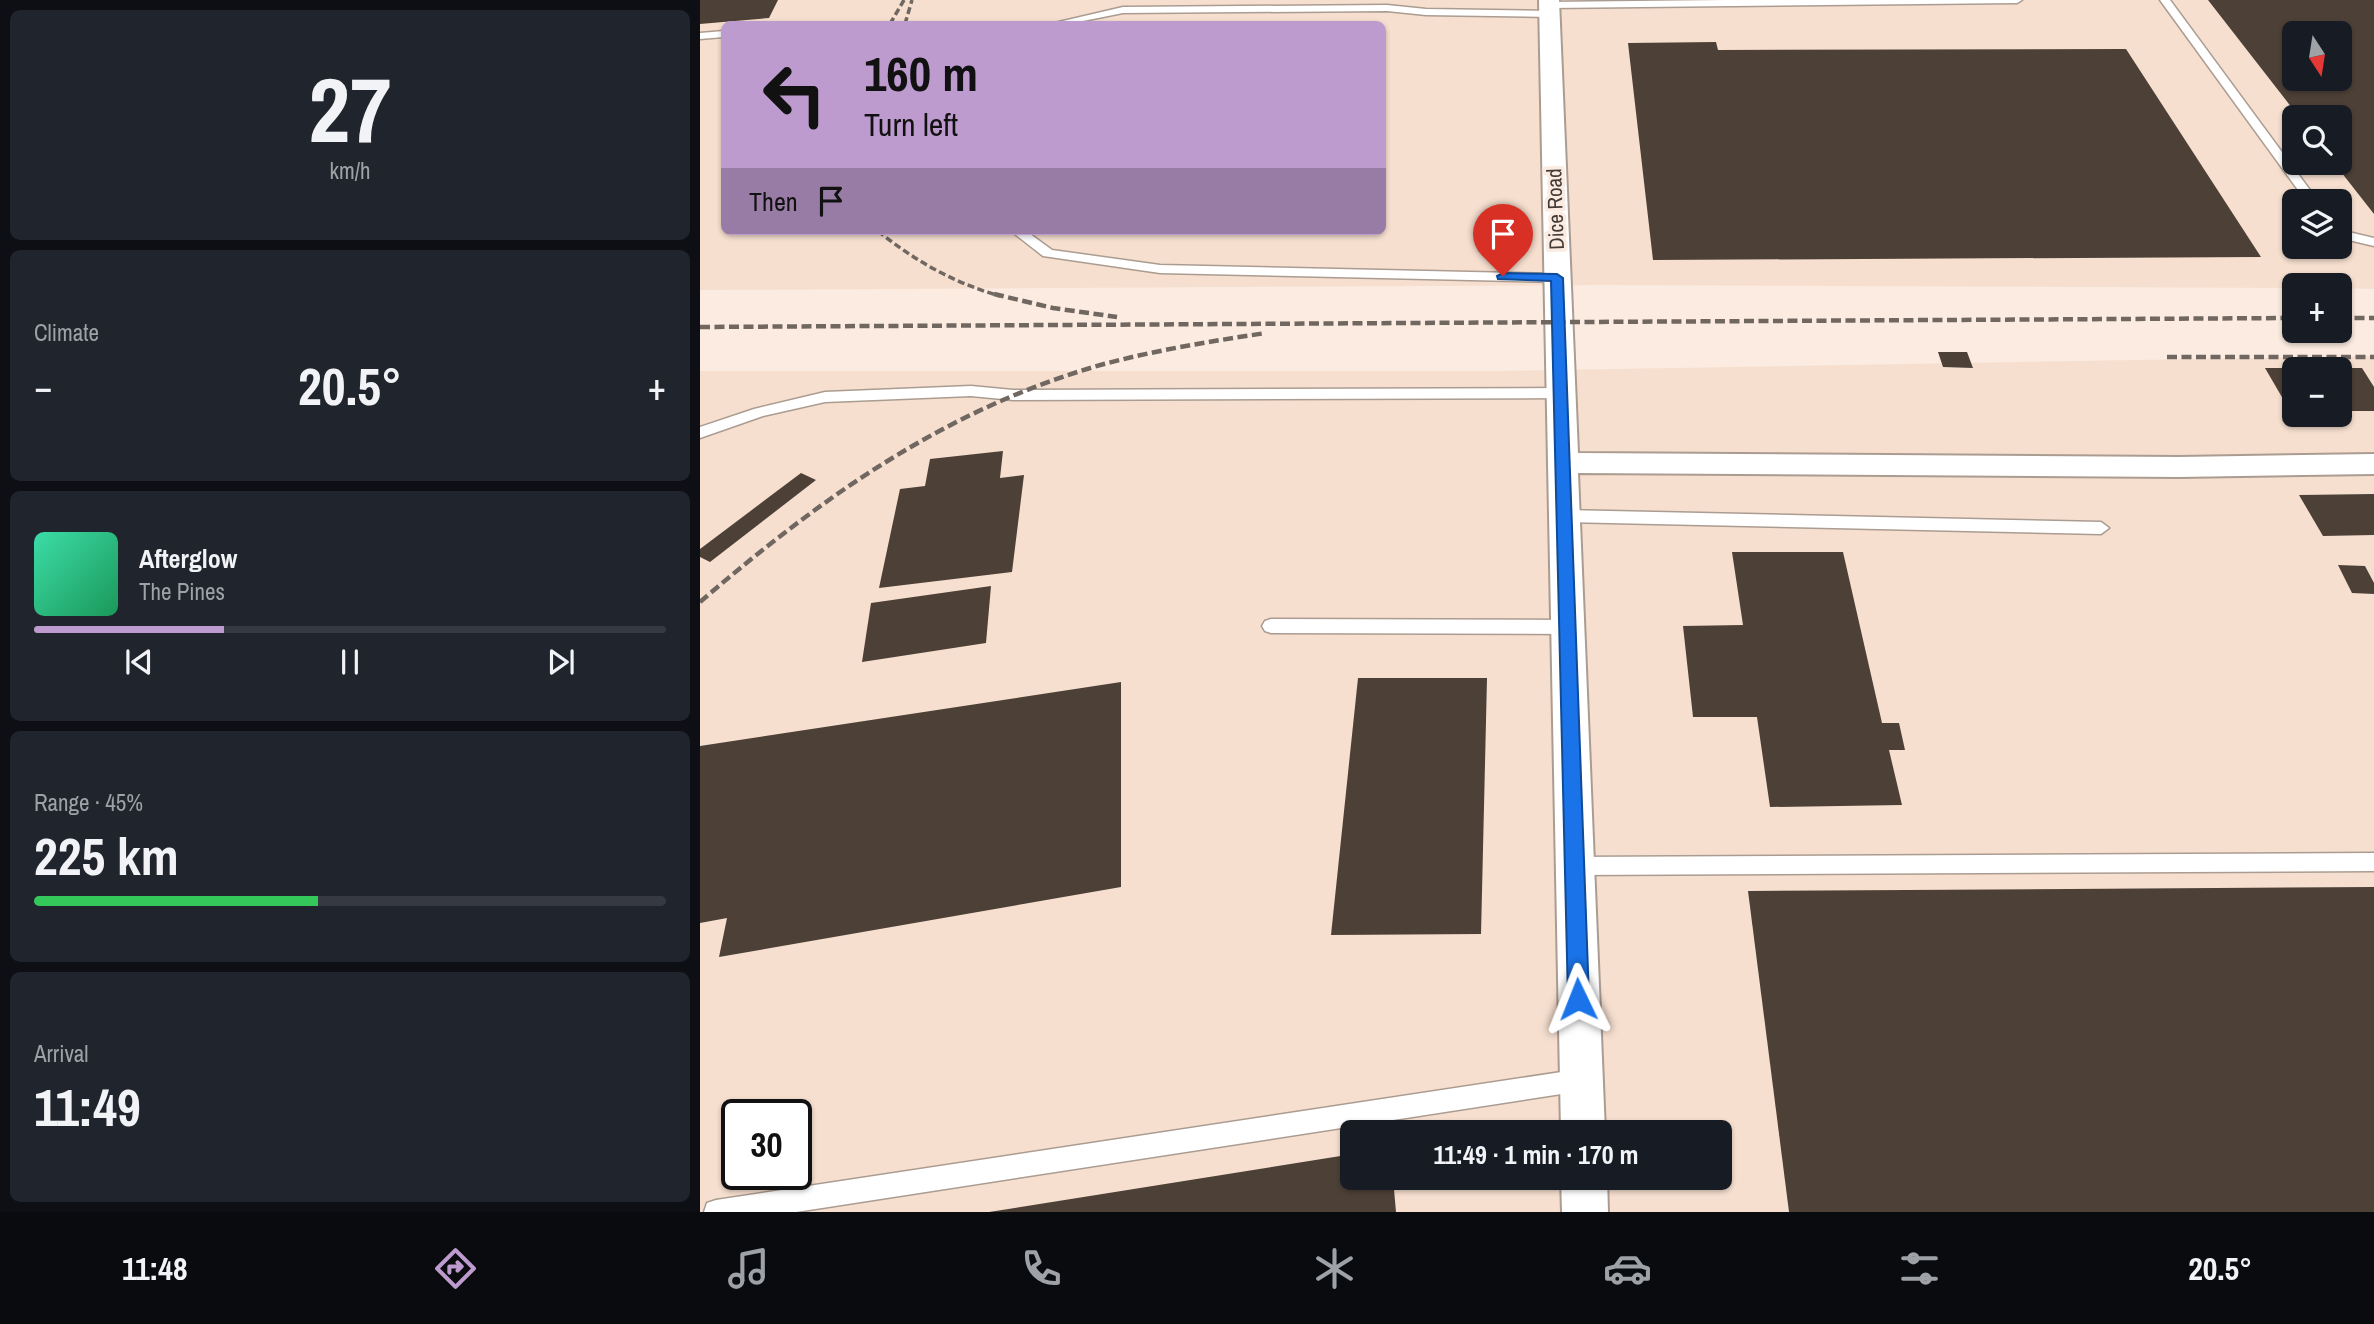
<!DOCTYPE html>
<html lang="en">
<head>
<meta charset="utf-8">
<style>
  :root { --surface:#171b24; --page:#20242c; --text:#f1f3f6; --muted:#9ea1a6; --line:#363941; --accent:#be9bcf }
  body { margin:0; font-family:"Archivo Narrow",sans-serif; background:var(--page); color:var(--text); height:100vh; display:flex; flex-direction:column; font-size:26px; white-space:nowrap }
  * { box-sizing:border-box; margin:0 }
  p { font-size:23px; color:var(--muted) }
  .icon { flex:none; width:38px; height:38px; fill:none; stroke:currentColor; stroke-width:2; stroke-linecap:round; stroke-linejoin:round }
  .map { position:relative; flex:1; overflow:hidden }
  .drawer { display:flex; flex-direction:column; gap:10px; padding:10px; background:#0d0f14; width:700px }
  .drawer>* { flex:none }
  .banner { position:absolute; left:21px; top:21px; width:665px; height:214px; border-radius:10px; box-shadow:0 2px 5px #0004; background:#be9bcf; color:#111; overflow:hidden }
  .needle { width:46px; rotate:168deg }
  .buttons { position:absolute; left:1582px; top:21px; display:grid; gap:14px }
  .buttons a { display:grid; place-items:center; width:70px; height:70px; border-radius:10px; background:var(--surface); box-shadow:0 2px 5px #0004; font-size:35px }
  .speed { position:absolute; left:21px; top:1099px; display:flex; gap:14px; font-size:35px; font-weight:700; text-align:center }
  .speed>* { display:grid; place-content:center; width:91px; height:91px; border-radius:50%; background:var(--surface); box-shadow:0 2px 5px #0004; line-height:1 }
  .speed .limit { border:4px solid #111; border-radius:10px; background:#fff; color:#111 }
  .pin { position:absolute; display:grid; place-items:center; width:60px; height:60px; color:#fff; margin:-72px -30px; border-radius:50% 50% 50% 0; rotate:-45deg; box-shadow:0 0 7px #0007 }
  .pin .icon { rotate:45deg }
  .me { position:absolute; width:77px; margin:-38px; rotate:358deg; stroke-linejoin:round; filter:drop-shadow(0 0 5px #0008) }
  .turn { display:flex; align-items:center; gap:24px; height:147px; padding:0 28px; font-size:32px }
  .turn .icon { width:91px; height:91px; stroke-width:2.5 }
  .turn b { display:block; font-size:49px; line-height:60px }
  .then { display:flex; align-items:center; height:66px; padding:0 28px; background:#0003; gap:14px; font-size:26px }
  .big { font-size:52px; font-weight:800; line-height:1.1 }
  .drawer .tile { flex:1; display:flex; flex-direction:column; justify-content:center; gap:10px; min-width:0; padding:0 24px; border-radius:10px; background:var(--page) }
  .drawer .dial { align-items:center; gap:0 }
  .dial b { font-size:91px; line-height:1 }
  .song { display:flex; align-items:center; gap:21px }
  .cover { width:84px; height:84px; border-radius:10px; background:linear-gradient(135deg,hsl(160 70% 55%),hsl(150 70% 35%)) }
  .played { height:7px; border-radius:4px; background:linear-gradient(90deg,var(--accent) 30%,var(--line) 30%) }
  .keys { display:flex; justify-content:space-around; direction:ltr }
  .heat { display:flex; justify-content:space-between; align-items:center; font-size:38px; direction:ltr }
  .charge { height:10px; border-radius:5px; background:linear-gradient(90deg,#34c759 45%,var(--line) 0) }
  .trip { position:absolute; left:640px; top:1120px; width:392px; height:70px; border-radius:10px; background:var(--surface); box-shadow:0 2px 5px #0004; font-weight:800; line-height:70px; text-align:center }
  .menu { display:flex; height:112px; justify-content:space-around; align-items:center; background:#090b0e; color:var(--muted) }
  .menu .icon { width:49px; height:49px }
  .menu .current { color:var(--accent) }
  .menu b { font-size:32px; color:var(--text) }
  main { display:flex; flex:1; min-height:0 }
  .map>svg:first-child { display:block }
</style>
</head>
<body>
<main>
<section class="drawer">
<div class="tile dial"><b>27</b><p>km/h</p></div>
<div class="tile"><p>Climate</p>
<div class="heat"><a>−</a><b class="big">20.5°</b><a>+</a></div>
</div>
<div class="tile">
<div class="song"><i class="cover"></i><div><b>Afterglow</b><p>The Pines</p></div></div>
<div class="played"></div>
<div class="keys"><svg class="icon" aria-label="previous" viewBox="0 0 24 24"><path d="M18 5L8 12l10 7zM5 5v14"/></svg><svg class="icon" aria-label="pause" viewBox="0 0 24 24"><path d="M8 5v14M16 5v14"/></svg><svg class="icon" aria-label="next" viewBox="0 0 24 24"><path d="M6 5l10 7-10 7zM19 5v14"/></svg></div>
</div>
<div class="tile"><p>Range · 45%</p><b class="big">225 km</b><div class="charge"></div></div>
<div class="tile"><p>Arrival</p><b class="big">11:49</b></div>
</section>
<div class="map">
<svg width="1674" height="1212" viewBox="0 0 1674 1212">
  <rect width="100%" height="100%" fill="#fbebe0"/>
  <g fill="#f6dfcf" fill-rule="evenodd">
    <path d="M0 0H1674V289L1640 288V285H1594V288L901 285 0 290ZM24 24H682V231H24ZM1594 33H1640V79H1594ZM1594 117H1640V163H1594ZM1594 201H1640V247H1594Z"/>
    <path d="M1674 356V1212H0V371H797ZM1594 369H1640V415H1594ZM37 1115H96V1174H37ZM653 1132H1020V1178H653Z"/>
  </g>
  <g fill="#4d4037" fill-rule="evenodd">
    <path d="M0 0H78L69 18 0 24Z"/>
    <path d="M1508 0H1674V214L1634 163H1640V117H1599ZM1594 33H1640V79H1594Z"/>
    <path d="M1016 42 1018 50 1426 49 1561 257 953 260 928 43Z"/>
    <path d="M1238 352H1267L1273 368 1243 367Z"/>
    <path d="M1565 368H1594V411H1590Z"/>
    <path d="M1640 368H1662L1674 387V411H1640Z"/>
    <path d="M303 451 300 478 324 475 312 572 179 588 200 489 225 486 230 459Z"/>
    <path d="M101 473 116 480 10 562 0 557V549Z"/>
    <path d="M1674 494V535L1623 536 1599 495Z"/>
    <path d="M1032 552H1143L1182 723H1199L1205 750H1189L1202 805 1070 807 1057 717H993L983 626 1043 625Z"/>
    <path d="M1638 565 1665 566 1674 583V594L1652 593Z"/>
    <path d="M291 586 286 643 162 662 171 603Z"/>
    <path d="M658 678H787L781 934 631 935Z"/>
    <path d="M421 682V887L19 957 27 918 0 923V746Z"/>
    <path d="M1674 887V1212H1089L1048 891Z"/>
    <path d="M653 1154V1178H693L696 1212H289Z"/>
  </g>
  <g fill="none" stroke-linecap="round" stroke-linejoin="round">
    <g stroke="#ab9c91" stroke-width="3">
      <g id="lane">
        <path d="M1024 0H1322L1317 3 849 8 844 5 849 2Z"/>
        <path d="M1460 0H1470L1618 201H1606Z"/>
        <path d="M687 5 726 9 850 11 855 14 850 17 726 15 687 11 423 13 368 24H350L423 7Z"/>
        <path d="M24 31V37L0 39V33Z"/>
        <path d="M1640 230 1674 238V246L1640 238Z"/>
        <path d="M311 231H326L352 250 460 265 857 274 864 278 857 282 460 273 343 256Z"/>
        <path d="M271 386 313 390 861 388 869 393 861 398 313 400 271 396 125 402 63 416 0 438V427L54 409 125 392Z"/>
        <path d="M864 510 1401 522 1409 528 1401 534 864 522 856 516Z"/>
        <path d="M571 619 867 620 873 622 876 627 873 632 867 634 571 633 565 631 562 626 565 621Z"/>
        <path d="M1674 853V871L874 875 867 872 864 866 867 860 874 857Z"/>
        <path d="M881 1069 889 1072 893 1080 889 1088 881 1091 96 1212H4L7 1203 16 1200Z"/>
      </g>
    </g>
    <g stroke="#ab9c91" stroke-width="4">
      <g id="street">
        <path d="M839 0H859L878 453 1479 457 1674 454V474L1479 477 878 473 905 1132H861Z"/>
        <path d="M861 1178H907L908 1212H862Z"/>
      </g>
    </g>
    <use href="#lane" fill="#fff" fill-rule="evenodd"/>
    <use href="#street" fill="#fff" fill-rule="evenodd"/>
    <g stroke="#706761" stroke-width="3.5" stroke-dasharray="7 3.5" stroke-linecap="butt">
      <path d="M190 24 204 0"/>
      <path d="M205 24 212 0"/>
      <path d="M178 231C215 261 254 283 300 296"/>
    </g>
    <g stroke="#706761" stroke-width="4.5" stroke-dasharray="10 4.5" stroke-linecap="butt">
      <path d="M294 294 353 308 417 317"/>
      <path d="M1640 318H1674"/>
      <path d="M0 327 1594 318"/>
      <path d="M1467 357H1674"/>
      <path d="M0 602C122 497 247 408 404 364 457 350 512 341 566 333"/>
    </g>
  </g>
  <path fill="#1a73e8" stroke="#114b97" stroke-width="2" d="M803 273 857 274 863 278 889 999 886 1006 878 1009 871 1006 868 999 851 281 798 279 797 276Z"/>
  <g text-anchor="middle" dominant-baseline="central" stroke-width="7" stroke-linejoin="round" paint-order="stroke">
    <g font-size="21" fill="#423b37" stroke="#fbebe0">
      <text transform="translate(855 209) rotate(-92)">Dice Road</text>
    </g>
  </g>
</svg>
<div class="buttons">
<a><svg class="needle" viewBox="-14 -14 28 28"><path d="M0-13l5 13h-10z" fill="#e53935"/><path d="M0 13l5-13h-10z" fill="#9ea1a6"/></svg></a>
<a><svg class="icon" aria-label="search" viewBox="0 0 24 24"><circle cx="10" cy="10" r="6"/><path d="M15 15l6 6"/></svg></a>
<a><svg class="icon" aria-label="layers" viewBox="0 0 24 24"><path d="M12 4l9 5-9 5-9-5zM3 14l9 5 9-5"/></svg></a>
<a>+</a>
<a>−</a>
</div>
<div class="speed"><div class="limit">30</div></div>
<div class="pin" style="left:803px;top:276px;background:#d93025"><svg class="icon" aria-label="arrive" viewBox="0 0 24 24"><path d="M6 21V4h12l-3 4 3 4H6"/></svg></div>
<svg class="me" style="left:878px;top:999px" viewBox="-20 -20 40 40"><path d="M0-17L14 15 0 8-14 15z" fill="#1a73e8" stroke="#fff" stroke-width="4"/></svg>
<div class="trip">11:49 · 1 min · 170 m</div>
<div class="banner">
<div class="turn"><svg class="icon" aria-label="left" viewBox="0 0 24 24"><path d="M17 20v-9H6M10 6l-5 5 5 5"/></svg><div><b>160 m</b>Turn left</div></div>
<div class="then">Then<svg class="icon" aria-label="arrive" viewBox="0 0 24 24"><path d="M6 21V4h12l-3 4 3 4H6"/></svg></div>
</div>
</div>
</main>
<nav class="menu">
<b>11:48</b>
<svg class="icon current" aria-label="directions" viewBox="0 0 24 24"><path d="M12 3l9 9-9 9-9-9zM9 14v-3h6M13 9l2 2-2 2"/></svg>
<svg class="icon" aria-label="music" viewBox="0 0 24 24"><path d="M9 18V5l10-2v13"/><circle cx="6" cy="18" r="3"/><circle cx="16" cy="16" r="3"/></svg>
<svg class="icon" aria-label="phone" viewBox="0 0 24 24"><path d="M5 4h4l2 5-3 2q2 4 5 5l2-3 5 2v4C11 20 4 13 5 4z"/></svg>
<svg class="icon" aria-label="climate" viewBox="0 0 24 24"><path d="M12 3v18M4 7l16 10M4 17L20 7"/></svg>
<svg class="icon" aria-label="car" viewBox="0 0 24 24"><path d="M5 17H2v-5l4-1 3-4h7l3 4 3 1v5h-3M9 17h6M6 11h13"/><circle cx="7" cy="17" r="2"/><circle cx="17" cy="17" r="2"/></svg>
<svg class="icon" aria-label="filters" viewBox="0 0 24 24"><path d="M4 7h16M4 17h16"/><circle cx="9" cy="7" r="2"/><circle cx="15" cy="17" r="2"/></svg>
<b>20.5°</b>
</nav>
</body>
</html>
